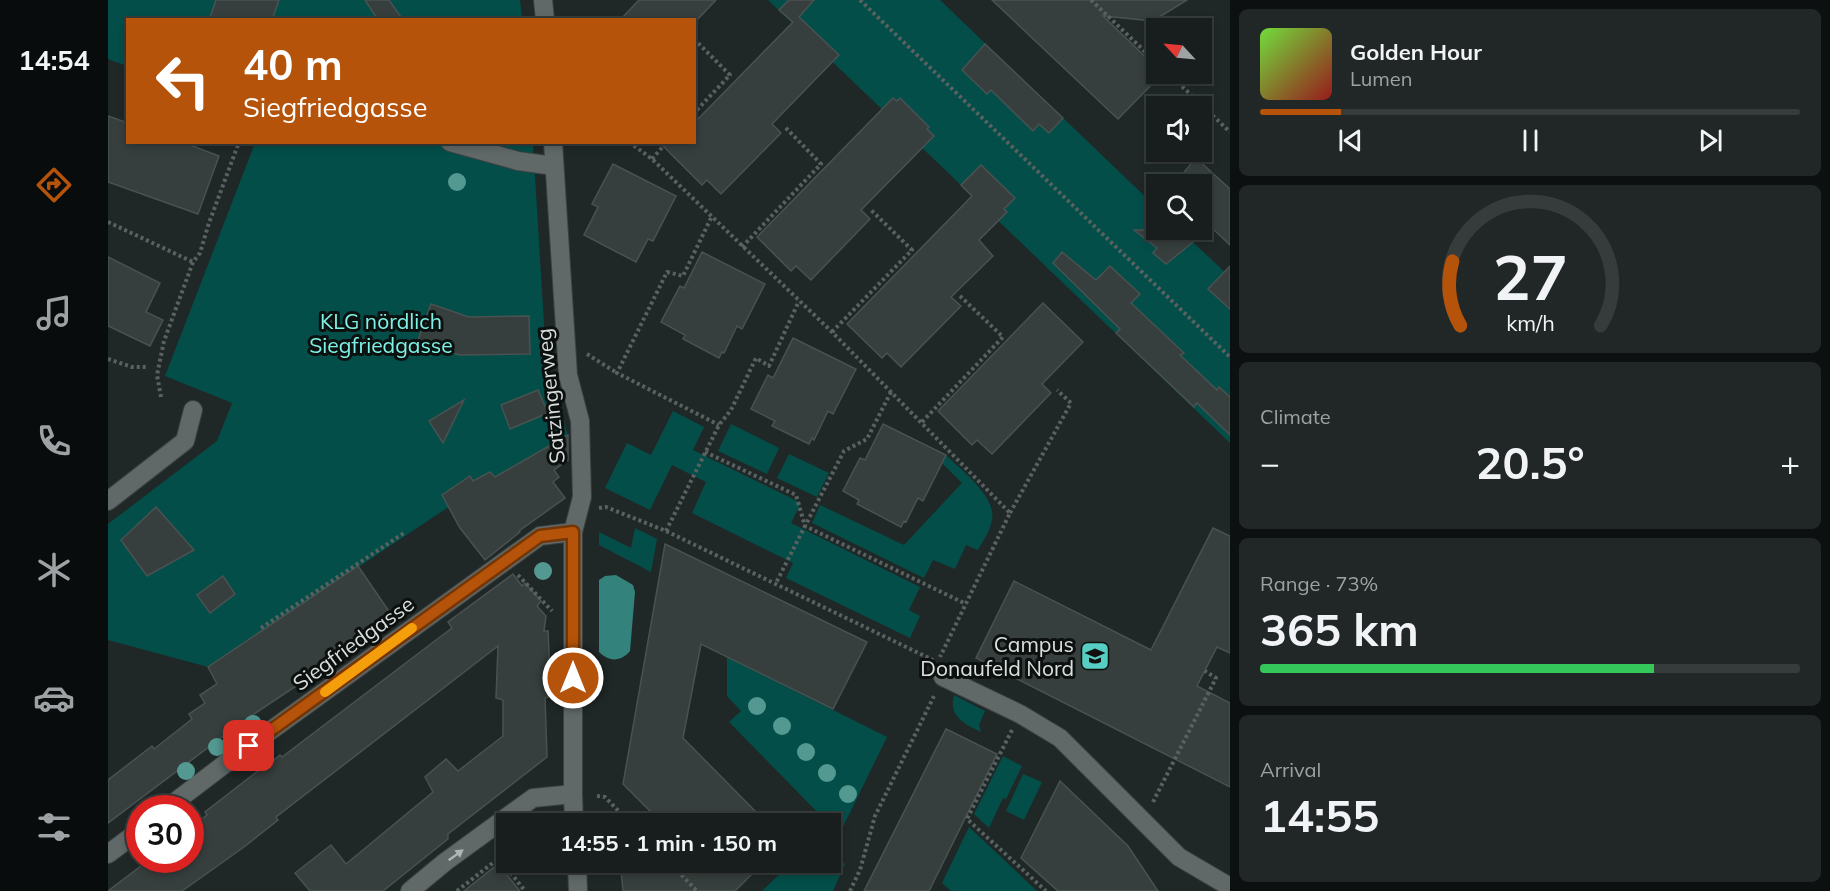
<!DOCTYPE html>
<html lang="en">
<head>
<meta charset="utf-8">
<style>
  :root { --surface:#171e1d; --page:#202726; --text:#f1f3f6; --muted:#9ea2a4; --line:#363c3b; --accent:#b45309 }
  body { margin:0; font-family:Mulish,sans-serif; background:var(--page); color:var(--text); height:100vh; display:flex; flex-direction:column; font-size:22px; white-space:nowrap }
  * { box-sizing:border-box; margin:0 }
  p { font-size:20px; color:var(--muted) }
  .icon { flex:none; width:33px; height:33px; fill:none; stroke:currentColor; stroke-width:2; stroke-linecap:round; stroke-linejoin:round }
  .map { position:relative; flex:1; overflow:hidden }
  .side { display:flex; flex-direction:column; gap:9px; padding:9px; background:#0d1010; width:600px }
  .side>* { flex:none }
  .top-card { position:absolute; left:18px; top:18px; width:570px; height:126px; border-radius:0px; box-shadow:0 3px 9px #0003,0 0 0 2px var(--line); background:#b45309; color:#fff; overflow:hidden }
  .needle { width:39px; rotate:296deg }
  .tools { position:absolute; left:1038px; top:18px; display:grid; gap:12px }
  .tools a { display:grid; place-items:center; width:66px; height:66px; border-radius:0px; background:var(--surface); box-shadow:0 3px 9px #0003,0 0 0 2px var(--line); font-size:30px }
  .speed { position:absolute; left:18px; top:795px; display:flex; gap:12px; font-size:30px; font-weight:700; text-align:center }
  .speed>* { display:grid; place-content:center; width:78px; height:78px; border-radius:50%; background:var(--surface); box-shadow:0 3px 9px #0003,0 0 0 2px var(--line); line-height:1 }
  .speed .limit { border:9px solid #d22; background:#fff; color:#111 }
  .pin { position:absolute; display:grid; place-items:center; width:51px; height:51px; color:#fff; margin:-26px; border-radius:12px; box-shadow:0 3px 9px #0006 }
  .me { position:absolute; width:66px; margin:-33px; rotate:0deg; stroke-linejoin:round; filter:drop-shadow(0 0 4px #0008) }
  .turn { display:flex; align-items:center; gap:21px; height:126px; padding:0 18px; font-size:27px }
  .turn .icon { width:78px; height:78px; stroke-width:2.5 }
  .turn b { display:block; font-size:42px; line-height:51px }
  .big { font-size:45px; font-weight:700; line-height:1.1 }
  .side .widget { flex:1; display:flex; flex-direction:column; justify-content:center; gap:9px; min-width:0; padding:0 21px; border-radius:9px; background:var(--page) }
  .side .dial { align-items:center; gap:0 }
  .dial svg { height:156px; overflow:visible; fill:none; stroke:var(--line); stroke-width:7; stroke-linecap:round; text-anchor:middle }
  .dial text { fill:var(--text); stroke:none }
  .song { display:flex; align-items:center; gap:18px }
  .cover { width:72px; height:72px; border-radius:9px; background:linear-gradient(135deg,hsl(100 70% 55%),hsl(0 70% 35%)) }
  .played { height:6px; border-radius:3px; background:linear-gradient(90deg,var(--accent) 15%,var(--line) 15%) }
  .keys { display:flex; justify-content:space-around; direction:ltr }
  .heat { display:flex; justify-content:space-between; align-items:center; font-size:33px; direction:ltr }
  .charge { height:9px; border-radius:4px; background:linear-gradient(90deg,#34c759 73%,var(--line) 0) }
  .trip { position:absolute; left:388px; top:813px; width:345px; height:60px; border-radius:0px; background:var(--surface); box-shadow:0 3px 9px #0003,0 0 0 2px var(--line); font-weight:700; line-height:60px; text-align:center }
  main { display:flex; flex:1; min-height:0 }
  .menu { display:flex; flex-direction:column; width:108px; justify-content:space-around; align-items:center; background:#090c0c; color:var(--muted) }
  .menu .icon { width:42px; height:42px }
  .menu .selected { color:var(--accent) }
  .menu b { font-size:27px; color:var(--text) }
  .map>svg:first-child { display:block }
</style>
</head>
<body>
<main>
<nav class="menu">
<b>14:54</b>
<svg class="icon selected" aria-label="directions" viewBox="0 0 24 24"><path d="M12 3l9 9-9 9-9-9zM9 14v-3h6M13 9l2 2-2 2"/></svg>
<svg class="icon" aria-label="music" viewBox="0 0 24 24"><path d="M9 18V5l10-2v13"/><circle cx="6" cy="18" r="3"/><circle cx="16" cy="16" r="3"/></svg>
<svg class="icon" aria-label="phone" viewBox="0 0 24 24"><path d="M5 4h4l2 5-3 2q2 4 5 5l2-3 5 2v4C11 20 4 13 5 4z"/></svg>
<svg class="icon" aria-label="climate" viewBox="0 0 24 24"><path d="M12 3v18M4 7l16 10M4 17L20 7"/></svg>
<svg class="icon" aria-label="car" viewBox="0 0 24 24"><path d="M5 17H2v-5l4-1 3-4h7l3 4 3 1v5h-3M9 17h6M6 11h13"/><circle cx="7" cy="17" r="2"/><circle cx="17" cy="17" r="2"/></svg>
<svg class="icon" aria-label="filters" viewBox="0 0 24 24"><path d="M4 7h16M4 17h16"/><circle cx="9" cy="7" r="2"/><circle cx="15" cy="17" r="2"/></svg>
</nav>
<div class="map">
<svg width="1122" height="891" viewBox="0 0 1122 891">
  <rect width="100%" height="100%" fill="#1f2827"/>
  <g fill="#034e49">
    <path d="M0 0H412L414 19 20 20 19 66 0 59Z"/>
    <path d="M660 0H832L1048 207V230H1072L1122 277V443Z"/>
    <path d="M147 143H425L439 373 460 435 336 510 100 667 0 640V524L109 441 124 403 57 376Z"/>
    <path d="M565 411 596 427 585 450 693 503 683 523 812 587 801 610 812 616 802 638 678 578 685 563 584 513 598 482 564 465 542 510 497 488 519 443 543 455Z"/>
    <path d="M623 424 671 448 659 474 610 451Z"/>
    <path d="M681 454 721 473 709 497 669 478Z"/>
    <path d="M837 454C852 469 889 497 884 520 882 531 875 541 870 550L858 545 847 569 825 560 816 578 704 523 712 505 796 545 854 483 834 463Z"/>
    <path d="M527 528 549 539 543 572 491 545V532L523 548Z"/>
    <path d="M619 657 779 737 731 835 723 827V824L720 823 621 722 633 711 619 696Z"/>
    <path d="M846 695 877 711 871 725 873 732C857 724 840 717 846 695Z"/>
    <path d="M895 756 914 766 898 799 895 798 881 828 866 814Z"/>
    <path d="M915 774 934 782 916 820 898 811Z"/>
    <path d="M861 827 929 891H843L834 883Z"/>
    <path d="M723 851 737 864 725 891H654L683 863 723 862Z"/>
  </g>
  <path fill="#33837c" d="M508 575 525 585 527 592 522 651C513 662 501 662 491 652V580L497 576Z"/>
  <g fill="#363f3d" stroke="#495251" stroke-width="1.5">
    <path d="M108 0H171L164 20H101Z"/>
    <path d="M257 0H281L295 20H270Z"/>
    <path d="M531 0H608L589 20H512Z"/>
    <path d="M681 0H706L691 17 731 55 664 124 673 133 613 194 599 180 594 185 551 142H586V123L685 22 671 10Z"/>
    <path d="M884 0H1079L1045 21 995 16 1048 67V74H1054L1010 119Z"/>
    <path d="M877 44 955 118 941 133 931 124 925 131 883 90 879 94 854 70Z"/>
    <path d="M785 98 789 101 792 98 821 127 819 129 826 136 753 210 762 219 703 280 688 266 683 271 649 237Z"/>
    <path d="M0 116 20 123V142H74L111 156 90 214 0 182Z"/>
    <path d="M1088 158 1122 189V245L1104 228 1094 238V184H1066Z"/>
    <path d="M505 164 568 196 545 241 540 239 528 262 476 235 490 207 484 204Z"/>
    <path d="M873 165 907 198 896 209 899 212 871 240 885 256 843 297 853 306 793 367 779 353 774 358 739 324 864 196 853 185Z"/>
    <path d="M1026 230H1072L1085 242 1058 264 1045 253 1049 248Z"/>
    <path d="M594 252 657 284 634 329 629 326 616 353 614 352 611 358 575 339 577 335 553 322 572 286 576 288Z"/>
    <path d="M954 252 988 280 1002 266 1032 294 1023 303 1076 353 1072 355 1109 390 1111 387 1122 397V435L1089 403 1086 407 1008 333 1012 329 945 263Z"/>
    <path d="M0 257 52 283 38 312 55 320 42 346 0 326Z"/>
    <path d="M1122 266V309L1100 289Z"/>
    <path d="M935 303 975 342 934 384 943 393 884 454 869 440 864 445 830 411Z"/>
    <path d="M323 304 361 317 421 316 422 354 351 355 310 340Z"/>
    <path d="M685 338 748 369 725 414 720 411 706 440 704 438 701 444 664 426 667 421 643 409 660 375 665 378Z"/>
    <path d="M430 390 440 413 402 429 393 405Z"/>
    <path d="M356 400 335 443 321 421Z"/>
    <path d="M775 424 838 455 815 501 810 498 798 522 796 521 793 527 749 504 751 500 735 491 752 458 757 460Z"/>
    <path d="M460 435V460L446 470 451 477 445 482 457 498 411 531 412 532 377 560 352 528 334 495 362 476 365 481 382 472 387 477Z"/>
    <path d="M48 507 86 550 39 576 13 540Z"/>
    <path d="M1105 528 1122 536V653L1109 647 1089 686 1122 703V787L868 658 906 581 1043 650Z"/>
    <path d="M557 544 759 642 725 709 593 644 575 738 660 824H555L515 784Z"/>
    <path d="M250 566 287 620 134 722 0 823V780L44 746 46 749 84 719 81 714 97 703 92 695 109 684 100 667Z"/>
    <path d="M405 574 414 586 417 583 433 601 429 606 438 616 436 631H440L443 696 437 698 439 757 340 834V839L275 891H202L187 873 223 845 238 864 325 792 317 777 338 759 350 771 395 736V700L388 698 390 646 168 817 170 820 136 847 74 891H0L41 860H82V828L99 815 97 812 164 760 165 761 172 755 174 757 328 640 344 628 340 622Z"/>
    <path d="M115 576 127 594 102 613 89 595Z"/>
    <path d="M838 729 889 754 821 891H756Z"/>
    <path d="M952 781 1020 846 1050 891H950L913 858Z"/>
    <path d="M593 862H656L627 891H515L513 871 595 864Z"/>
    <path d="M390 864 412 891H356Z"/>
  </g>
  <g fill="none" stroke-linecap="round" stroke-linejoin="round">
    <g stroke="#3b4242" stroke-width="20">
      <g id="minor">
        <path d="M435 0 437 20"/>
        <path d="M342 142 410 161 446 166"/>
        <path d="M445 142 460 375 472 421 474 497 465 532V794L466 824"/>
        <path d="M0 501 77 441 85 410"/>
        <path d="M835 677 912 714 952 738 1071 857 1122 887"/>
        <path d="M59 808 122 760 432 536 465 532"/>
        <path d="M0 854 32 830"/>
        <path d="M469 862 470 891"/>
        <path d="M302 891 337 862 425 798 465 794"/>
      </g>
    </g>
    <g stroke="#5a6261" stroke-width="4" stroke-dasharray="3 3" stroke-linecap="butt">
      <path d="M752 0 1122 357"/>
      <path d="M983 0 1048 62"/>
      <path d="M586 39 622 75 586 113"/>
      <path d="M1061 74 1122 132"/>
      <path d="M521 142 544 159 724 332 902 513 832 657"/>
      <path d="M544 159 559 142"/>
      <path d="M603 218 575 276 559 272 509 373 611 425"/>
      <path d="M0 222 85 262"/>
      <path d="M634 247 713 164 676 126"/>
      <path d="M724 332 804 250 762 209"/>
      <path d="M479 354 509 373"/>
      <path d="M0 359 24 367H39"/>
      <path d="M783 392 759 439 736 451 697 526 858 604"/>
      <path d="M53 397 49 375 56 341 85 262 92 253 101 223 131 142"/>
      <path d="M814 422 895 337 852 296"/>
      <path d="M597 452 688 495 697 526 668 583"/>
      <path d="M491 508 498 507 558 531 825 660"/>
      <path d="M902 513 963 403 949 390"/>
      <path d="M558 531 611 425 623 410 648 358 661 366 691 301"/>
      <path d="M410 575 444 611"/>
      <path d="M153 628 296 533"/>
      <path d="M904 730 859 819 938 891"/>
      <path d="M489 796 497 797 523 824"/>
      <path d="M1045 802 1108 678 1097 671"/>
      <path d="M561 862 589 891"/>
      <path d="M349 891 391 858 417 891"/>
      <path d="M742 891 752 870 767 816 827 694"/>
    </g>
    <use href="#minor" stroke="#606968" stroke-width="18"/>
  </g>
  <g fill="#539891">
    <circle cx="349" cy="182" r="9"/>
    <circle cx="435" cy="571" r="9"/>
    <circle cx="649" cy="706" r="9"/>
    <circle cx="145" cy="724" r="9"/>
    <circle cx="674" cy="726" r="9"/>
    <circle cx="109" cy="747" r="9"/>
    <circle cx="698" cy="752" r="9"/>
    <circle cx="78" cy="771" r="9"/>
    <circle cx="719" cy="773" r="9"/>
    <circle cx="740" cy="794" r="9"/>
  </g>
  <defs><path id="oneway-solid" d="M-6-.8H1V-3.2L6.5 0L1 3.2V.8H-6Z" transform="scale(1.5)"/></defs>
  <use fill="#afb6b5" href="#oneway-solid" transform="translate(348 855) rotate(-36)"/>
  <g fill="none" stroke-linecap="round" stroke-linejoin="round">
    <g stroke="#753606" stroke-width="15">
      <path id="route" d="M141 746 432 536 465 532V678"/>
    </g>
    <use href="#route" stroke="#b45309" stroke-width="10"/>
    <path stroke="#f59e0b" stroke-width="10" d="M217 692 304 628"/>
  </g>
  <defs>
    <g id="school-square" transform="scale(1.5)"><rect x="-9" y="-9" width="18" height="18" rx="4" fill="#56cec3" stroke="#0c100f"/><path d="M0-5L7-2L0 1L-7-2ZM-4 1L0 2.5L4 1V4Q0 6-4 4Z" fill="#111"/></g>
  </defs>
  <g fill-rule="evenodd">
    <use href="#school-square" x="987" y="656"/>
  </g>
  <g text-anchor="middle" dominant-baseline="central" stroke-width="6" stroke-linejoin="round" paint-order="stroke">
    <g font-size="21" fill="#7df3e7" stroke="#0c100f">
      <text x="273" y="321">KLG nördlich<tspan x="273" dy="24">Siegfriedgasse</tspan></text>
    </g>
    <g font-size="21" fill="#dae0df" stroke="#0c100f">
      <text transform="translate(442 396) rotate(-96)">Satzingerweg</text>
      <text transform="translate(245 643) rotate(-36)">Siegfriedgasse</text>
    </g>
    <g font-size="21" fill="#dae0df" stroke="#0c100f" text-anchor="end">
      <text x="966" y="644">Campus<tspan x="966" dy="24">Donaufeld Nord</tspan></text>
    </g>
  </g>
</svg>
<div class="tools">
<a><svg class="needle" viewBox="-14 -14 28 28"><path d="M0-13l5 13h-10z" fill="#e53935"/><path d="M0 13l5-13h-10z" fill="#9ea2a4"/></svg></a>
<a><svg class="icon" aria-label="sound" viewBox="0 0 24 24"><path d="M4 9h4l5-4v14l-5-4H4zM17 9q2 3 0 6"/></svg></a>
<a><svg class="icon" aria-label="search" viewBox="0 0 24 24"><circle cx="10" cy="10" r="6"/><path d="M15 15l6 6"/></svg></a>
</div>
<div class="speed"><div class="limit">30</div></div>
<div class="pin" style="left:141px;top:746px;background:#d93025"><svg class="icon" aria-label="arrive" viewBox="0 0 24 24"><path d="M6 21V4h12l-3 4 3 4H6"/></svg></div>
<svg class="me" style="left:465px;top:678px" viewBox="-20 -20 40 40"><circle r="17" fill="#b45309" stroke="#fff" stroke-width="3"/><path d="M0-11L8 9 0 5-8 9z" fill="#fff"/></svg>
<div class="trip">14:55 · 1 min · 150 m</div>
<div class="top-card">
<div class="turn"><svg class="icon" aria-label="left" viewBox="0 0 24 24"><path d="M17 20v-9H6M10 6l-5 5 5 5"/></svg><div><b>40 m</b>Siegfriedgasse</div></div>
</div>
</div>
<section class="side">
<div class="widget">
<div class="song"><i class="cover"></i><div><b>Golden Hour</b><p>Lumen</p></div></div>
<div class="played"></div>
<div class="keys"><svg class="icon" aria-label="previous" viewBox="0 0 24 24"><path d="M18 5L8 12l10 7zM5 5v14"/></svg><svg class="icon" aria-label="pause" viewBox="0 0 24 24"><path d="M8 5v14M16 5v14"/></svg><svg class="icon" aria-label="next" viewBox="0 0 24 24"><path d="M6 5l10 7-10 7zM19 5v14"/></svg></div>
</div>
<div class="widget dial"><svg viewBox="0 0 100 80">
<path d="M14 69A42 42 0 1 1 86 69"/>
<path d="M14 69A42 42 0 0 1 10 36" stroke="#b45309"/>
<text x="50" y="56" font-size="32" font-weight="700">27</text>
<text x="50" y="72" font-size="11">km/h</text>
</svg></div>
<div class="widget"><p>Climate</p>
<div class="heat"><a>−</a><b class="big">20.5°</b><a>+</a></div>
</div>
<div class="widget"><p>Range · 73%</p><b class="big">365 km</b><div class="charge"></div></div>
<div class="widget"><p>Arrival</p><b class="big">14:55</b></div>
</section>
</main>
</body>
</html>
